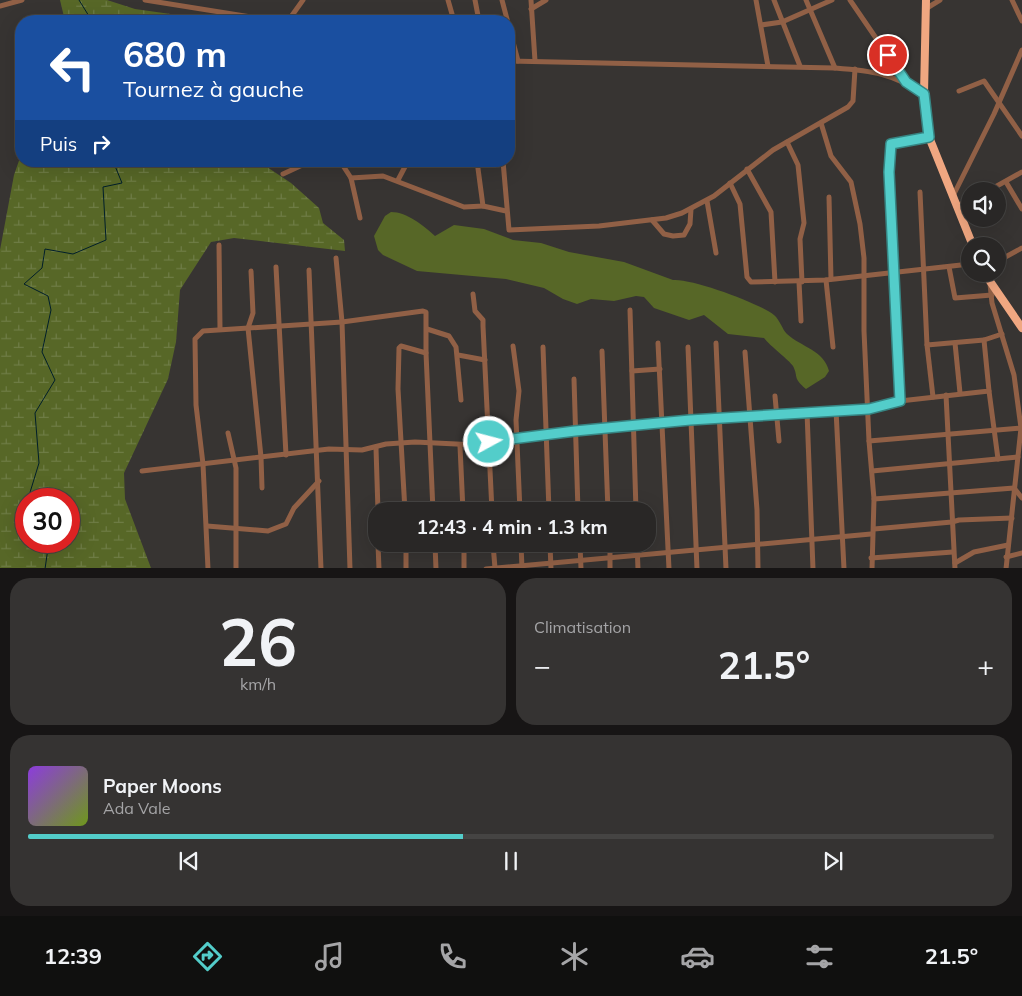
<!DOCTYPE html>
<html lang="fr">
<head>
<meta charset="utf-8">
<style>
  :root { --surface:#292726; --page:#353332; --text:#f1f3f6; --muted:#a5a5a7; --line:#454443; --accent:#53cdca }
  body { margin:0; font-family:Mulish,sans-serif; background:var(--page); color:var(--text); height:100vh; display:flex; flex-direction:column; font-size:19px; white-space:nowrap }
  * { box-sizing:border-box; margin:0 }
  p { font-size:16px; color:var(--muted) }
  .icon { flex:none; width:28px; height:28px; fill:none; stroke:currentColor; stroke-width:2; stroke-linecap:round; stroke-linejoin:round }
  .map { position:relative; height:568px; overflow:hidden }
  .sheet { display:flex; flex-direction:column; gap:10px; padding:10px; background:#171515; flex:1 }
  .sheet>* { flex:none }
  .hud { position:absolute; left:15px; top:15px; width:500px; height:152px; border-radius:20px; box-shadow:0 5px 20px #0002,0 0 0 1px var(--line); background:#1a4fa0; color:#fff; overflow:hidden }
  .tools { position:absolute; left:961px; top:182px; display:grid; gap:10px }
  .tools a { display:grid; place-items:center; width:45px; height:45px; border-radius:50%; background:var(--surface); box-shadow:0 5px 20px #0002,0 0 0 1px var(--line); font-size:25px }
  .speed { position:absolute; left:15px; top:488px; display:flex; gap:10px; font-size:25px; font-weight:700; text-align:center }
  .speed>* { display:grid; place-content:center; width:65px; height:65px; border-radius:50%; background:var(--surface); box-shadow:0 5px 20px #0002,0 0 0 1px var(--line); line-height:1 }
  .speed .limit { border:8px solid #d22; background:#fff; color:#111 }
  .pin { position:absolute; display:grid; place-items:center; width:42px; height:42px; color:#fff; margin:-21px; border:2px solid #fff; border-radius:50%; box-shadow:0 1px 5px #0007 }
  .me { position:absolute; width:55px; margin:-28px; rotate:83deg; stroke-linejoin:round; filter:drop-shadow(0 0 4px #0008) }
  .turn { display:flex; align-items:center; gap:18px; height:105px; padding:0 25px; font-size:22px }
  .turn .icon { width:65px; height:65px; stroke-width:2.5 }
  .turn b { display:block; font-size:35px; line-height:42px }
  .then { display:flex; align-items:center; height:48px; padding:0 25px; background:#0003; gap:10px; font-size:19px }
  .big { font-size:38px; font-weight:700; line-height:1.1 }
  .sheet .tile { flex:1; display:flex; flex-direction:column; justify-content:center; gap:8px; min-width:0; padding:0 18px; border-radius:20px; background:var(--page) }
  .sheet .dial { align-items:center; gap:0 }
  .dial b { font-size:65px; line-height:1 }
  .song { display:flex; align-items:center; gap:15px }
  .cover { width:60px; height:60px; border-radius:8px; background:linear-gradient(135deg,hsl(270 70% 55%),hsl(80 70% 35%)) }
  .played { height:5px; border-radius:2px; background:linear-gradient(90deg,var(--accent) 45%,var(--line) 45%) }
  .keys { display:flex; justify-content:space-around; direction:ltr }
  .heat { display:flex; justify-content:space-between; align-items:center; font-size:28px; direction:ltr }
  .sheet .tiles { flex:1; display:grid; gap:10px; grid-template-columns:1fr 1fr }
  .tile:last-child { grid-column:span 2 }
  .trip { position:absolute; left:368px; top:502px; width:288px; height:50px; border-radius:20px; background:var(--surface); box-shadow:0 5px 20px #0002,0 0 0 1px var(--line); font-weight:700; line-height:50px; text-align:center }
  .dock { display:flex; height:80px; justify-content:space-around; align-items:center; background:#10100f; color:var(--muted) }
  .dock .icon { width:35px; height:35px }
  .dock .current { color:var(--accent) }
  .dock b { font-size:22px; color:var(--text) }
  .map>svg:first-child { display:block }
</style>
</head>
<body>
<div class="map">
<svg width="1022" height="569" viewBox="0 0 1022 569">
  <defs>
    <pattern id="wetland-marsh" width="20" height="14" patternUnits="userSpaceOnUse" patternTransform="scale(1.25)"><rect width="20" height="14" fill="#576727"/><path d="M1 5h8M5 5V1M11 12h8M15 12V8" fill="none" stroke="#6e7c45"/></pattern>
  </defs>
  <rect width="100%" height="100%" fill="#373432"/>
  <path fill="#576727" d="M391 212C407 212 424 226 435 236L454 225 484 229 513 240 541 243 569 252 624 262 673 280C691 278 759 303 774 315 780 320 782 329 787 334 801 347 824 350 829 371L825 377 806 389C792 377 799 378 793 366 789 360 770 346 764 338L728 334 704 315 689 320 654 308 644 297 636 296 614 301 591 299 577 304 563 299 544 288 506 279 417 271 383 255 378 250 374 236 385 216Z"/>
  <g fill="url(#wetland-marsh)" fill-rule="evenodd">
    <path d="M60 0H107L135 9 206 19 207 21H65Z"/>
    <path d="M21 155V161H258L291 183 319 208 323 223 344 240 345 251 234 238 211 242 180 290 176 342 168 379 124 473 125 499 151 568H0V250L14 175ZM26 499H69V541H26Z"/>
  </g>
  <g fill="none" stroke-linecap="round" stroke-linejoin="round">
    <g stroke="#001e2a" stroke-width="1">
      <path d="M79 0 92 21"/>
      <path d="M28 499 39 463 35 413 55 380 42 352 51 310 48 296 24 284 42 268 45 249 73 254 106 240 103 187 122 183 113 161"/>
      <path d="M26 503V505"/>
      <path d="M45 541 48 548 45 569"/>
    </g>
    <g stroke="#916046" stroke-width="5">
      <path d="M145 0 276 21"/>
      <path d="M448 0 454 21"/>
      <path d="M475 0 479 21"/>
      <path d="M502 0 518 61"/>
      <path d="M531 0 535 61"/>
      <path d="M756 0 768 66"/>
      <path d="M774 0 800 66"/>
      <path d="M806 0 835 68"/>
      <path d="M850 0 906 82"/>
      <path d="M1012 0 1022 21"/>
      <path d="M0 6 22 0"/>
      <path d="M927 8 940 0"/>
      <path d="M531 9 546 0"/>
      <path d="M288 21 303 0"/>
      <path d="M761 25 782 22 832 0"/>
      <path d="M509 61 835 68C873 71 891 73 924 94"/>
      <path d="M959 91 984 81 1022 136"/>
      <path d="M821 123 831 156 851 182 860 224 864 258V331L869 441 874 499 872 569"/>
      <path d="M929 137 891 144 889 171 900 401 989 391 984 340 1002 334"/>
      <path d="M787 142 798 165 804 223 800 239 802 282"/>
      <path d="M340 161 351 178 360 218"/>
      <path d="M503 161 509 230 599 226 666 218 682 213 714 196 773 150 848 107 853 101 855 69"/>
      <path d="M747 169 771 212 775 282"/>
      <path d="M283 174 311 161"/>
      <path d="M351 178 383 176 464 207 483 206 477 161"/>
      <path d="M398 180 408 161"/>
      <path d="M1006 182 1022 209"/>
      <path d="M730 183 740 204 747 277 751 282 826 280 970 264"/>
      <path d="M988 191 1022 172"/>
      <path d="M920 192 927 345 984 340"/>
      <path d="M953 196 994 114 1022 50"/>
      <path d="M829 197 831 279"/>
      <path d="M707 201 716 253"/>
      <path d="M483 206 506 211"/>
      <path d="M956 206 970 200"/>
      <path d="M652 220 664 234 673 236 684 235 690 224 691 209"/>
      <path d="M219 245 220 329"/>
      <path d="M336 258 342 322 350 569"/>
      <path d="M998 261 1022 248"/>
      <path d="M276 267 286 455"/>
      <path d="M949 267 955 298 992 295"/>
      <path d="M309 270 321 569"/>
      <path d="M251 271 253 313 248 328 261 457 262 488"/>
      <path d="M826 280 833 347"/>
      <path d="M799 282 801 321"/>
      <path d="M990 284 992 303 1014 375 1021 428 1006 569"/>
      <path d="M473 294 475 311 483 320V326L492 511"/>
      <path d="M630 310 636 511"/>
      <path d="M427 329 449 336 456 347 461 400"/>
      <path d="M658 343 669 569"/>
      <path d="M716 343 726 569"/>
      <path d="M955 343 960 393"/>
      <path d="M927 345 933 397"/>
      <path d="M513 346 519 391 516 420 520 511"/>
      <path d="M543 347 549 511"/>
      <path d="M688 347 697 569"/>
      <path d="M602 351 608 511"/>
      <path d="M745 352 757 510 758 569"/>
      <path d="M458 355 485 360"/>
      <path d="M632 371 660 369"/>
      <path d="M574 379 578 511"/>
      <path d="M989 391 998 459"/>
      <path d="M946 395 955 569"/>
      <path d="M775 396 779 441"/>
      <path d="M836 410 844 569"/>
      <path d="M807 412 813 569"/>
      <path d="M228 433 236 468V569"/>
      <path d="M869 441 1021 428"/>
      <path d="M460 446 463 511"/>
      <path d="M376 448 378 511"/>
      <path d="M142 471 329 449 362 450 386 444 415 442 477 445 575 431 869 409 900 401"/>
      <path d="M872 471 1018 457"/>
      <path d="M874 499 1014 488 1022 498"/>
      <path d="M405 511 398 389 399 348 401 346 426 353"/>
      <path d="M207 526 268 531 286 524 294 508 319 481"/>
      <path d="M874 529 952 522 959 520 1012 518"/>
      <path d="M378 544 379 569"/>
      <path d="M406 544V569"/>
      <path d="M435 544 436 569"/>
      <path d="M464 544V569"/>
      <path d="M493 544 495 568"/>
      <path d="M521 544 522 568"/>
      <path d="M550 544 551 569"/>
      <path d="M580 544 581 569"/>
      <path d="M610 544V569"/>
      <path d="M637 544 638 569"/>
      <path d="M1006 557 1022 553"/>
      <path d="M871 558 953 552"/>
      <path d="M955 563 974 552 1008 545"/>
      <path d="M208 569 203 464 196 405 195 339 203 331 342 322 423 311 426 312V353L433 511"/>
      <path d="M486 569 871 534"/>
    </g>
    <g stroke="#f0a781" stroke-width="8">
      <path d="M926 0 924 94 929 137 973 246"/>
      <path d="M985 274 1022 328"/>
    </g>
  </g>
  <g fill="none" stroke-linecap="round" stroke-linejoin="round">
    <g stroke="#368583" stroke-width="12">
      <path id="route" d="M489 442 575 431 690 420 869 409 900 401 889 172 891 144 929 137 924 94 906 82 888 55"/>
    </g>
    <use href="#route" stroke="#53cdca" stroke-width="9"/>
  </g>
</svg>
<div class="tools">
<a><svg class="icon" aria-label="sound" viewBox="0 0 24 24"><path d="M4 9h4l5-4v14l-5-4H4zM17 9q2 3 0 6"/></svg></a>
<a><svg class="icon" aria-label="search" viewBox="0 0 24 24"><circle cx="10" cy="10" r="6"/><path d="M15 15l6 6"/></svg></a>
</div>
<div class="speed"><div class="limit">30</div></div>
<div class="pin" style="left:888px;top:55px;background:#d93025"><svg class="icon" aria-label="arrive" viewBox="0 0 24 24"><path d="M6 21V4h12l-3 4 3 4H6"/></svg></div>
<svg class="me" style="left:489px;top:442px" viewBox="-20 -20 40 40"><circle r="17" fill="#53cdca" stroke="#fff" stroke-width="3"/><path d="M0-11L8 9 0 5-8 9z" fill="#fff"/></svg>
<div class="trip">12:43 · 4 min · 1.3 km</div>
<div class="hud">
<div class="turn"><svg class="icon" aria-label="left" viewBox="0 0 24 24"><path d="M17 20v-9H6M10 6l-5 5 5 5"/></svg><div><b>680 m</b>Tournez à gauche</div></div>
<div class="then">Puis<svg class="icon" aria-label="right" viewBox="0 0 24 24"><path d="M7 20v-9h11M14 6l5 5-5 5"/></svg></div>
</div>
</div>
<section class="sheet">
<div class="tiles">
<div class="tile dial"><b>26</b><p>km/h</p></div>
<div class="tile"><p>Climatisation</p>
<div class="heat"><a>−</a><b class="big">21.5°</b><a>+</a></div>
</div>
<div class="tile">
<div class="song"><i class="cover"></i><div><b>Paper Moons</b><p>Ada Vale</p></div></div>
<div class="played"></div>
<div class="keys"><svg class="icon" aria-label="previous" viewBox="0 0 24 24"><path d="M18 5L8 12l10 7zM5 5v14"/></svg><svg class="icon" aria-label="pause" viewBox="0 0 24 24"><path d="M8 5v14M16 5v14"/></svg><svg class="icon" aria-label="next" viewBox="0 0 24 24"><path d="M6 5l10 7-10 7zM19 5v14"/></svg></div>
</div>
</div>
</section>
<nav class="dock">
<b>12:39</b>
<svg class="icon current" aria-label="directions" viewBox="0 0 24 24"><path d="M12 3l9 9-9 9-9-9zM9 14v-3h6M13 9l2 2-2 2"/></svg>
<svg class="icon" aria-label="music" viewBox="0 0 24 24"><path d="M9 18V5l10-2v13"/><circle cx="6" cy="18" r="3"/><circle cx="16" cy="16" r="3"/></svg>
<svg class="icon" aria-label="phone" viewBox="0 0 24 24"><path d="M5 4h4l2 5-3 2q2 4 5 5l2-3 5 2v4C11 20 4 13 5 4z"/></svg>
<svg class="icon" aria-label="climate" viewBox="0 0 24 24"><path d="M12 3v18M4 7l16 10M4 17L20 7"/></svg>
<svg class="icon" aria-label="car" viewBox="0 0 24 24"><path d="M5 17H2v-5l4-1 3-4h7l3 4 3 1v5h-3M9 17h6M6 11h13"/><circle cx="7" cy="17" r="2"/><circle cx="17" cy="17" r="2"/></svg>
<svg class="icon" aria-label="filters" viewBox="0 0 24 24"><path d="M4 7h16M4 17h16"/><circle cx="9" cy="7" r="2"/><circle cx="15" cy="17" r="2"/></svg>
<b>21.5°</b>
</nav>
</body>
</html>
